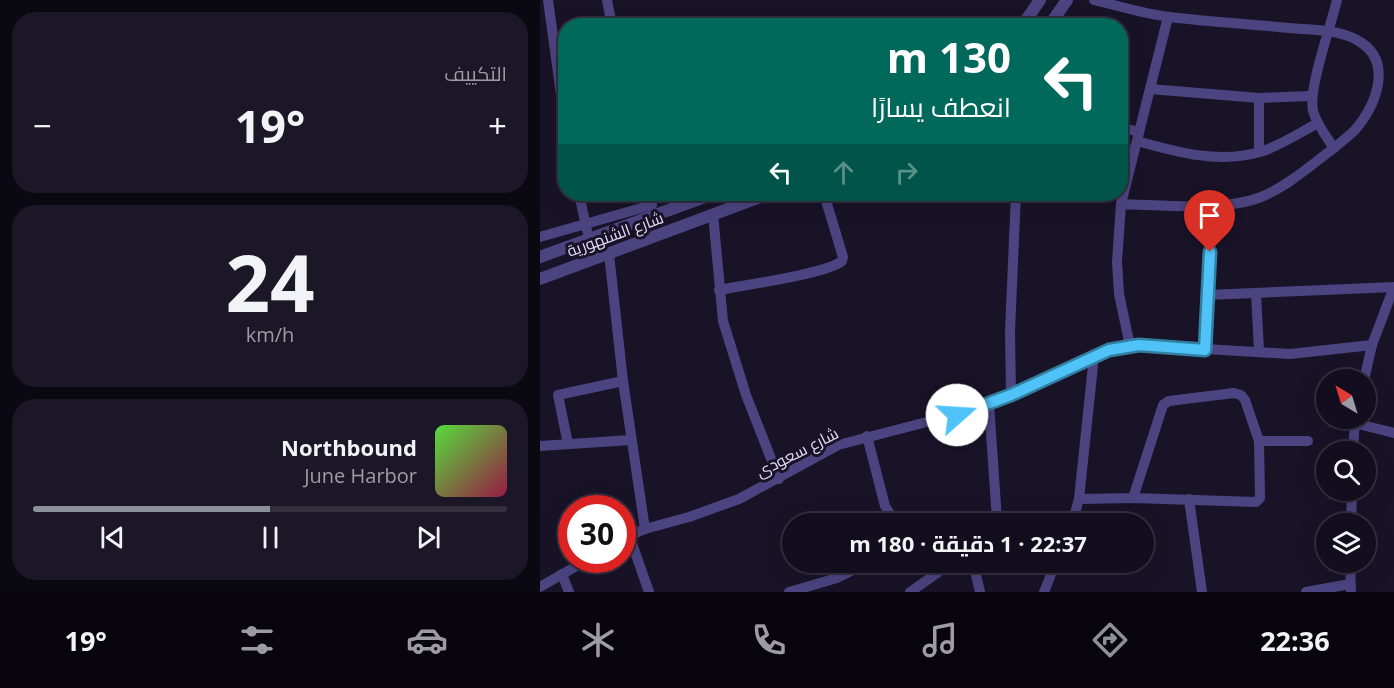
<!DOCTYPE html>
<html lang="ar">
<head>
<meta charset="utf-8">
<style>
  :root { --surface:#130e1e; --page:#1c1727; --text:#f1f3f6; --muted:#9d9ca4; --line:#322e3c; --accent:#8c9099 }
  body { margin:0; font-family:"Open Sans",Cairo,sans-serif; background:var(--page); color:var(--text); direction:rtl; height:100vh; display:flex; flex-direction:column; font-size:22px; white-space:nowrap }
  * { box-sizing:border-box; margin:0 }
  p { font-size:20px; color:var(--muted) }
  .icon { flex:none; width:33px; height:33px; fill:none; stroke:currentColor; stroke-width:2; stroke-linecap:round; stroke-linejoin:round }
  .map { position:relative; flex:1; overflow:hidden; direction:ltr }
  .panel { display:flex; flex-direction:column; gap:12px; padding:12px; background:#0a0810; width:540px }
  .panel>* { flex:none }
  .banner { position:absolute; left:18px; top:18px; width:570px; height:183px; border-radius:24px; box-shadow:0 6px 24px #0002,0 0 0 2px var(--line); direction:rtl; background:#00695c; color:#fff; overflow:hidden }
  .needle { width:39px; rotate:322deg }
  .fabs { position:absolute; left:776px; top:369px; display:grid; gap:12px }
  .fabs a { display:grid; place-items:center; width:60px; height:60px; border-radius:50%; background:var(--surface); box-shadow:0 6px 24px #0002,0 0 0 2px var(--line); font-size:30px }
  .speed { position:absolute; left:18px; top:495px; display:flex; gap:12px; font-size:30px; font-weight:700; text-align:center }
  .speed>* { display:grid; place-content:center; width:78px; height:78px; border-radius:50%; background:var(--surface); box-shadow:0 6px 24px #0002,0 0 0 2px var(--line); line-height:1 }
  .speed .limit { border:9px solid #d22; background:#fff; color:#111 }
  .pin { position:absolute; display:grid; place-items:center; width:51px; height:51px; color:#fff; margin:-62px -26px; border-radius:50% 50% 50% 0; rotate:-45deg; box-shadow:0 0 6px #0007 }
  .pin .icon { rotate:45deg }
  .me { position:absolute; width:66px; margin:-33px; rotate:71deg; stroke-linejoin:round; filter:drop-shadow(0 0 4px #0008) }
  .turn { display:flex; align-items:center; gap:21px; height:126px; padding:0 18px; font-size:27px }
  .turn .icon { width:78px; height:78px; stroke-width:2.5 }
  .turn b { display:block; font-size:42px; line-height:51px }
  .lanes { display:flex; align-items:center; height:57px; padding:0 18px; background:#0003; justify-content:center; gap:30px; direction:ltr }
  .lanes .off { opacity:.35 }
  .big { font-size:45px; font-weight:700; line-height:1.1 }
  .panel .tile { flex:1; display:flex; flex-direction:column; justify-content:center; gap:9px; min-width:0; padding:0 21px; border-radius:24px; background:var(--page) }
  .panel .dial { align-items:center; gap:0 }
  .dial b { font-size:78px; line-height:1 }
  .song { display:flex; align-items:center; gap:18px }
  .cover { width:72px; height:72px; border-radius:9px; background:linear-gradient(135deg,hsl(110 70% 55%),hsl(340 70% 35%)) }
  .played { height:6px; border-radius:3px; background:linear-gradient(90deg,var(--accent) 50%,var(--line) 50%) }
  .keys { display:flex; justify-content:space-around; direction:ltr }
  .heat { display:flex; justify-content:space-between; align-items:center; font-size:33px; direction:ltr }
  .trip { position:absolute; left:242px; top:513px; width:372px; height:60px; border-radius:30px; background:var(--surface); box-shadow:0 6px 24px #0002,0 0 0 2px var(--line); font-weight:700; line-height:60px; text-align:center; direction:rtl }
  .dock { display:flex; height:96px; justify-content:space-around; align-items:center; background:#08060c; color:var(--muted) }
  .dock .icon { width:42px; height:42px }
  .dock .current { color:var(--accent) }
  .dock b { font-size:27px; color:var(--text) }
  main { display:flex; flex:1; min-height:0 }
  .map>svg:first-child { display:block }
</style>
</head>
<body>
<main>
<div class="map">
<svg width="854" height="592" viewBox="0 0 854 592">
  <rect width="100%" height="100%" fill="#191328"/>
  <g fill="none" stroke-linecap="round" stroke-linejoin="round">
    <g stroke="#4c4481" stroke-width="10">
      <path d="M8 0 26 131"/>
      <path d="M67 0 72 26"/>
      <path d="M554 0C579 6 604 14 630 17 670 22 710 24 749 28 771 30 797 29 817 40 854 60 837 104 815 130 809 136 801 142 794 148 786 136 777 125 773 111 768 88 791 26 797 0"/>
      <path d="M610 89 719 98 771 96"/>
      <path d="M719 98V152"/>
      <path d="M580 127 599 132"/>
      <path d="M597 141C636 152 679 164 720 152 740 146 759 133 778 123"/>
      <path d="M39 194 47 231"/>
      <path d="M581 204 628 17"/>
      <path d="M173 214 183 321 206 395 239 479"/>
      <path d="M0 237 112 205"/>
      <path d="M69 254 83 381 105 529"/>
      <path d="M179 290C204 285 286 274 302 261L303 257 284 194"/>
      <path d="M716 293 719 351"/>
      <path d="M667 295 854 287"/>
      <path d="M590 346 579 294 577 262 581 204C622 205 683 212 721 197 748 186 771 165 794 148"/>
      <path d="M665 350 670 252"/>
      <path d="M824 380 832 345 854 287"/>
      <path d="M471 395 470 331 476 194"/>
      <path d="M449 404 457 520 456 524"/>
      <path d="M814 423 854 433"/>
      <path d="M327 436 345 506 356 524"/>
      <path d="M719 441H768"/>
      <path d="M28 444 18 395 83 381"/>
      <path d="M0 446 91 440"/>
      <path d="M813 452 815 419"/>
      <path d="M539 499 593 498 716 502 720 498 719 441 705 400 701 395 694 393 629 401 623 405 593 498"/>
      <path d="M649 499 662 592"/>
      <path d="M396 524 425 517 509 524"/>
      <path d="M532 524 539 499 554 356"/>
      <path d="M811 524 812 490"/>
      <path d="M89 535 109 592"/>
      <path d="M82 539 105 529 149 517 199 499 298 445 433 410 569 350 599 345 750 354 832 345"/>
      <path d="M433 562 440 592"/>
      <path d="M810 562 811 592"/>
      <path d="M22 574 29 592"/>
      <path d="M0 587 47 560"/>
      <path d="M249 592 297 578 329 562"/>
      <path d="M370 592 413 562"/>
      <path d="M504 592 516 562"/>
      <path d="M766 592 810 584"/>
    </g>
    <g stroke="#4c4481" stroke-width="12">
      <path d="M482 26 500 0"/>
      <path d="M509 26 527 0"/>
      <path d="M0 257 173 194"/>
      <path d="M0 279 228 194"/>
    </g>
  </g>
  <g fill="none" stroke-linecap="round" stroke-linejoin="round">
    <g stroke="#337fa1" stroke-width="15">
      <path id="route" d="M417 415 471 395 569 350 599 345 665 350 670 252"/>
    </g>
    <use href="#route" stroke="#4fc3f7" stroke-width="10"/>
  </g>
  <g text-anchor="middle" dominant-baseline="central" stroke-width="6" stroke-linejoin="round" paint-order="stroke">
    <g font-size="16" fill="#e4defb" stroke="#191328">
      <text transform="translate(75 234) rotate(-20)">شارع الشنهورية</text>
      <text transform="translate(257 452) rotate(-27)">شارع سعودى</text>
    </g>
  </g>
</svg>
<div class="fabs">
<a><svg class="needle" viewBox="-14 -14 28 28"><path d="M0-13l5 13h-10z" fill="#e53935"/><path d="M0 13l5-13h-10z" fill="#9d9ca4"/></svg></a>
<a><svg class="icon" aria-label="search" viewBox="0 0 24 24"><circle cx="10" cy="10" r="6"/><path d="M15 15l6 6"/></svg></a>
<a><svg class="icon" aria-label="layers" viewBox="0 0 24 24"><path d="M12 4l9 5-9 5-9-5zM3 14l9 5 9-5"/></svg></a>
</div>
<div class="speed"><div class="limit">30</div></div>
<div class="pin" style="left:670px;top:252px;background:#d93025"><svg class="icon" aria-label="arrive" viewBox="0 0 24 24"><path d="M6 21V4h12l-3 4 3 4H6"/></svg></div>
<svg class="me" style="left:417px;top:415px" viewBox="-20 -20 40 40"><circle r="19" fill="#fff"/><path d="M0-13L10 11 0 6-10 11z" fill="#4fc3f7"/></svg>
<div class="trip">22:37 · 1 دقيقة · 180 m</div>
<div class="banner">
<div class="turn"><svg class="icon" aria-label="left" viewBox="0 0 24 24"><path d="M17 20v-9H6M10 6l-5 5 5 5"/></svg><div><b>130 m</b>انعطف يسارًا</div></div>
<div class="lanes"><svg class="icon" aria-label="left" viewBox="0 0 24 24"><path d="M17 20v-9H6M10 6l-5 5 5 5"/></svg><svg class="icon off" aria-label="ahead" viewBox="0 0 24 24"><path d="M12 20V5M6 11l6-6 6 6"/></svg><svg class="icon off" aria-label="right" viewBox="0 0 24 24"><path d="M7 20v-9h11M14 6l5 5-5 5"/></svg></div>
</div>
</div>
<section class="panel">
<div class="tile"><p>التكييف</p>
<div class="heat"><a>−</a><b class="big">19°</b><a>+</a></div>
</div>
<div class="tile dial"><b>24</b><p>km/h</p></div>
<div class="tile">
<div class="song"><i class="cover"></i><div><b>Northbound</b><p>June Harbor</p></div></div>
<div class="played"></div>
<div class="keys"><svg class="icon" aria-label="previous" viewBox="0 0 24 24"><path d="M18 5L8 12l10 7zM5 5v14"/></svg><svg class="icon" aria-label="pause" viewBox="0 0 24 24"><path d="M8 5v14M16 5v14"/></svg><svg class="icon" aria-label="next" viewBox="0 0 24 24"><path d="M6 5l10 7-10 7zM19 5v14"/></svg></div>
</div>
</section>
</main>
<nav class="dock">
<b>22:36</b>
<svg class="icon current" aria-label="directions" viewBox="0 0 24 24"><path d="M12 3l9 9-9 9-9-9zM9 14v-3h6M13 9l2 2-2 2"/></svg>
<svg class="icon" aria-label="music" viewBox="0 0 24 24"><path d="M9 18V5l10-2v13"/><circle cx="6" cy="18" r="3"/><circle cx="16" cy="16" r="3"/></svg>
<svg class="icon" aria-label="phone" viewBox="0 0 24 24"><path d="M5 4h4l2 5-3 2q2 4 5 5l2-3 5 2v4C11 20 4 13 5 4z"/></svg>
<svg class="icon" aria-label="climate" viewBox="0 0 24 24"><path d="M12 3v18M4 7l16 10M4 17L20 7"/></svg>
<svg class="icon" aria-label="car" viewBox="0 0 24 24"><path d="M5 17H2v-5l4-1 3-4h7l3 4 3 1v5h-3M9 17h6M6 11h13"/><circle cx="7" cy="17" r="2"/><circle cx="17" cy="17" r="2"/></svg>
<svg class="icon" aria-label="filters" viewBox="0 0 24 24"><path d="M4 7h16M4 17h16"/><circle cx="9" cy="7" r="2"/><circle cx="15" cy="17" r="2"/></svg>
<b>19°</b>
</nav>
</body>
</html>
